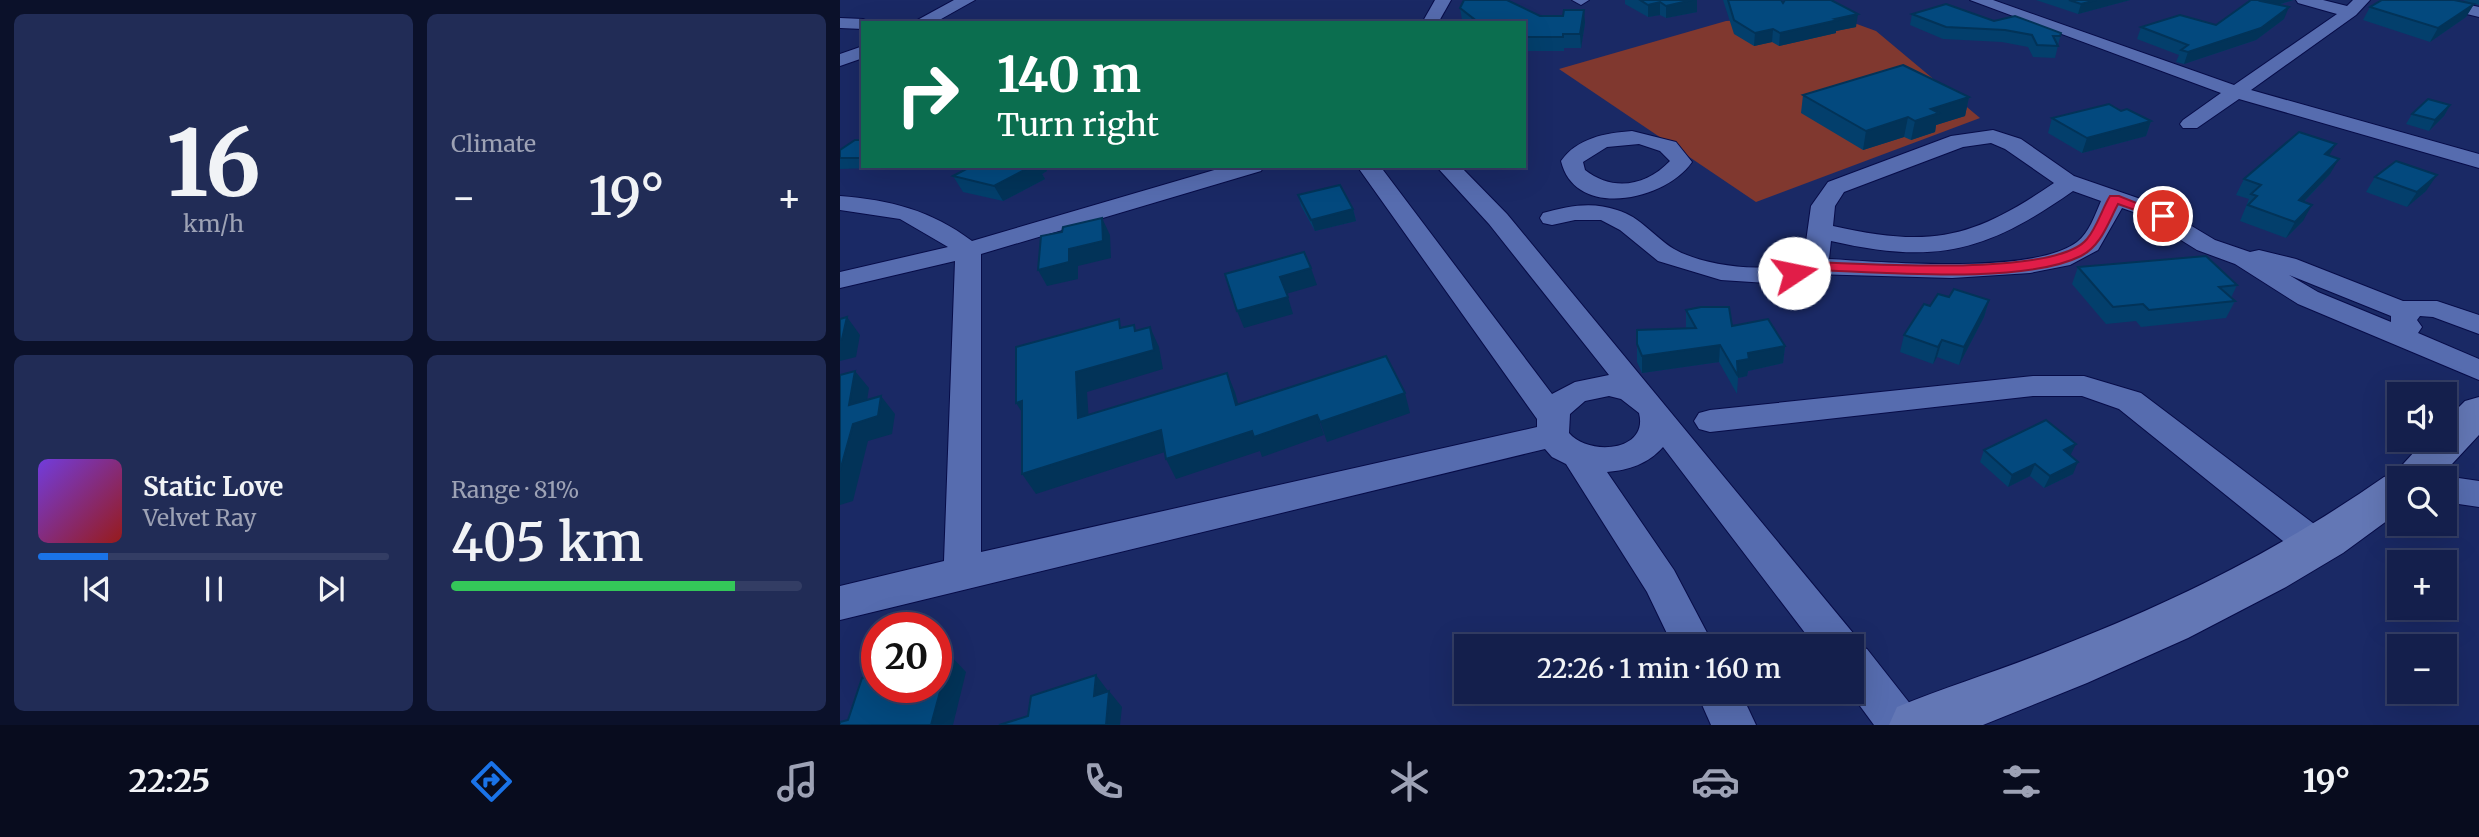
<!DOCTYPE html>
<html lang="en">
<head>
<meta charset="utf-8">
<style>
  :root { --surface:#141f4c; --page:#212c56; --text:#f1f3f6; --muted:#9da2b5; --line:#333d64; --accent:#1a73e8 }
  body { margin:0; font-family:Merriweather,serif; background:var(--page); color:var(--text); height:100vh; display:flex; flex-direction:column; font-size:26px; white-space:nowrap }
  * { box-sizing:border-box; margin:0 }
  p { font-size:23px; color:var(--muted) }
  .icon { flex:none; width:38px; height:38px; fill:none; stroke:currentColor; stroke-width:2; stroke-linecap:round; stroke-linejoin:round }
  .map { position:relative; flex:1; overflow:hidden }
  .drawer { display:flex; flex-direction:column; gap:14px; padding:14px; background:#0b112a; width:840px }
  .drawer>* { flex:none }
  .banner { position:absolute; left:21px; top:21px; width:665px; height:147px; border-radius:0px; box-shadow:0 7px 28px #0002,0 0 0 2px var(--line); background:#0b6e4f; color:#fff; overflow:hidden }
  .tools { position:absolute; left:1547px; top:382px; display:grid; gap:14px }
  .tools a { display:grid; place-items:center; width:70px; height:70px; border-radius:0px; background:var(--surface); box-shadow:0 7px 28px #0002,0 0 0 2px var(--line); font-size:35px }
  .speed { position:absolute; left:21px; top:612px; display:flex; gap:14px; font-size:35px; font-weight:700; text-align:center }
  .speed>* { display:grid; place-content:center; width:91px; height:91px; border-radius:50%; background:var(--surface); box-shadow:0 7px 28px #0002,0 0 0 2px var(--line); line-height:1 }
  .speed .limit { border:10px solid #d22; background:#fff; color:#111 }
  .pin { position:absolute; display:grid; place-items:center; width:60px; height:60px; color:#fff; margin:-30px; border:4px solid #fff; border-radius:50%; box-shadow:0 2px 7px #0007 }
  .me { position:absolute; width:77px; margin:-38px; rotate:79deg; stroke-linejoin:round; filter:drop-shadow(0 0 5px #0008) }
  .turn { display:flex; align-items:center; gap:24px; height:147px; padding:0 21px; font-size:32px }
  .turn .icon { width:91px; height:91px; stroke-width:2.5 }
  .turn b { display:block; font-size:49px; line-height:60px }
  .big { font-size:52px; font-weight:600; line-height:1.1 }
  .drawer .widget { flex:1; display:flex; flex-direction:column; justify-content:center; gap:10px; min-width:0; padding:0 24px; border-radius:10px; background:var(--page) }
  .drawer .dial { align-items:center; gap:0 }
  .dial b { font-size:91px; line-height:1 }
  .song { display:flex; align-items:center; gap:21px }
  .cover { width:84px; height:84px; border-radius:10px; background:linear-gradient(135deg,hsl(260 70% 55%),hsl(0 70% 35%)) }
  .played { height:7px; border-radius:4px; background:linear-gradient(90deg,var(--accent) 20%,var(--line) 20%) }
  .keys { display:flex; justify-content:space-around; direction:ltr }
  .heat { display:flex; justify-content:space-between; align-items:center; font-size:38px; direction:ltr }
  .charge { height:10px; border-radius:5px; background:linear-gradient(90deg,#34c759 81%,var(--line) 0) }
  .drawer .tiles { flex:1; display:grid; gap:14px; grid-template-columns:repeat(2,1fr) }
  .trip { position:absolute; left:614px; top:634px; width:410px; height:70px; border-radius:0px; background:var(--surface); box-shadow:0 7px 28px #0002,0 0 0 2px var(--line); font-weight:600; line-height:70px; text-align:center }
  .tabs { display:flex; height:112px; justify-content:space-around; align-items:center; background:#080c1e; color:var(--muted) }
  .tabs .icon { width:49px; height:49px }
  .tabs .on { color:var(--accent) }
  .tabs b { font-size:32px; color:var(--text) }
  main { display:flex; flex:1; min-height:0 }
  .map>svg:first-child { display:block }
</style>
</head>
<body>
<main>
<section class="drawer">
<div class="tiles">
<div class="widget dial"><b>16</b><p>km/h</p></div>
<div class="widget"><p>Climate</p>
<div class="heat"><a>−</a><b class="big">19°</b><a>+</a></div>
</div>
<div class="widget">
<div class="song"><i class="cover"></i><div><b>Static Love</b><p>Velvet Ray</p></div></div>
<div class="played"></div>
<div class="keys"><svg class="icon" aria-label="previous" viewBox="0 0 24 24"><path d="M18 5L8 12l10 7zM5 5v14"/></svg><svg class="icon" aria-label="pause" viewBox="0 0 24 24"><path d="M8 5v14M16 5v14"/></svg><svg class="icon" aria-label="next" viewBox="0 0 24 24"><path d="M6 5l10 7-10 7zM19 5v14"/></svg></div>
</div>
<div class="widget"><p>Range · 81%</p><b class="big">405 km</b><div class="charge"></div></div>
</div>
</section>
<div class="map">
<svg width="1639" height="725" viewBox="0 0 1639 725">
  <rect width="100%" height="100%" fill="#1a2965"/>
  <path fill="#80382f" d="M992 15 1036 31 1140 118 916 202 719 69 886 21Z"/>
  <g fill="none" stroke-linecap="round" stroke-linejoin="round">
    <g stroke="#070c48" stroke-width="2">
      <g id="minor">
        <path d="M114 0H135L94 23H72Z"/>
        <path d="M595 0H611L598 23H582Z"/>
        <path d="M732 0H749L741 5Z"/>
        <path d="M1130 0H1153L1394 85 1497 14 1458 3 1456 0H1483L1507 6 1513 0H1530L1516 15 1411 90 1639 154V168L1399 99 1357 128H1343L1340 124 1343 120 1381 93Z"/>
        <path d="M1580 0H1608L1639 7V17L1582 3Z"/>
        <path d="M0 18 23 19 31 23H23V29L0 28Z"/>
        <path d="M23 46V58L0 66V54Z"/>
        <path d="M1153 130 1181 139 1234 176 1315 204 1375 240 1410 252 1419 250 1456 259 1563 301H1597L1639 315V334L1593 317 1580 316 1577 320 1582 327 1578 333 1639 359V380L1458 304 1395 264 1357 250 1299 214 1282 208 1258 250 1230 265 1190 273 1112 278 972 274 927 283 881 280 818 261 780 230 761 220H735L712 225 703 223 700 218 703 213C728 206 752 201 777 210 801 217 814 237 834 249 863 266 936 277 964 256L971 206 988 182 1111 136ZM1151 143 1165 149 1214 183C1132 239 1091 248 993 226L995 206 1004 192 1123 147ZM1233 191 1261 201C1255 215 1249 233 1237 242 1193 275 1045 262 989 259L991 241C1096 265 1146 252 1233 191ZM1449 275 1551 316V322L1478 292Z"/>
        <path d="M792 131 836 142 852 162C825 201 735 220 721 161 737 138 765 133 792 131ZM799 144 820 151 830 161C806 186 773 192 745 170L743 162 767 147Z"/>
        <path d="M388 166H424L421 171 141 254V552L697 427V419L517 166H540L712 394 735 382 769 375 649 224 596 166H620L667 214 1013 633 1019 646 1027 649 1075 710 1082 725H1034L1009 691 1012 646H975L823 447C808 464 789 470 767 472L834 570 874 646H833L807 592 726 464 712 457 705 449 0 620V586L104 561 115 261 0 288V272L108 247 60 219 0 210V196C50 200 91 210 132 241ZM769 396 781 399 799 413C809 452 748 456 729 433L730 414 745 401Z"/>
        <path d="M1193 376H1244L1301 393 1490 536 1495 547 1490 558 1477 562 1464 558 1279 409 1242 396H1193L870 432 859 429 854 421 859 413 870 410Z"/>
        <path d="M1605 476 1639 481V507L1605 502V478H1599Z"/>
        <path d="M856 691H900L916 725H871Z"/>
      </g>
    </g>
    <g stroke="#070c48" stroke-width="2">
      <path id="major" d="M1639 397V435L1599 478H1559V512L1503 553 1446 587 1348 638 1247 683 1143 725H1049L1057 707C1108 686 1161 670 1213 649 1334 602 1436 552 1544 477L1554 474 1586 439H1605V421L1625 401Z"/>
    </g>
    <use href="#minor" fill="#566caf" fill-rule="evenodd"/>
    <use href="#major" fill="#6377b5" fill-rule="evenodd"/>
  </g>
  <g fill="#033f6c">
    <path d="M785 0H857V12L826 18 820 15 808 17 785 4Z"/>
    <path d="M883 0H941L943 3 1016 27 996 31V33L939 46 932 42 914 46 894 34Z"/>
    <path d="M1196 0H1290L1238 14Z"/>
    <path d="M1411 0H1453L1439 5 1444 19 1416 40 1344 64 1336 62 1339 55 1297 39 1301 27 1376 25Z"/>
    <path d="M1623 0H1639V5L1634 4 1626 17 1590 42 1523 20 1530 7 1632 4Z"/>
    <path d="M620 8 700 16 745 23 741 48H724V51H684V23L624 22 622 20Z"/>
    <path d="M1072 14 1154 21 1221 33 1215 58 1193 57 1188 47 1162 42 1103 39 1070 25Z"/>
    <path d="M963 95 1129 97 1125 116 1096 125 1095 132 1071 140 1064 137 1023 150 961 113Z"/>
    <path d="M1610 105 1604 116 1589 131 1566 124 1572 114Z"/>
    <path d="M1281 111 1311 121 1306 136 1242 153 1208 133 1212 118Z"/>
    <path d="M23 140V166H31L28 168 0 169V150Z"/>
    <path d="M1489 155 1490 174 1464 202 1463 221 1446 238 1400 221 1409 199 1396 195 1404 179Z"/>
    <path d="M207 171 202 174 205 179 163 201 123 192 113 176Z"/>
    <path d="M1535 177 1586 191 1567 207 1526 192Z"/>
    <path d="M458 195 513 209 516 221 475 231 461 206Z"/>
    <path d="M1238 267 1397 285 1391 298 1395 301 1386 318 1301 327 1296 321 1266 324 1232 284Z"/>
    <path d="M1109 297 1149 300 1144 317 1119 365 1097 357 1093 364 1060 352 1064 335 1090 306Z"/>
    <path d="M846 310 945 346 943 363 908 371 907 376 898 378 897 394 879 362 802 373 797 362V330L846 328Z"/>
    <path d="M1144 450 1231 456 1233 474 1204 488 1190 476 1168 487 1140 462Z"/>
  </g>
  <g fill="#023358">
    <path d="M852 0H857V12L826 18V6Z"/>
    <path d="M1256 0H1290L1238 14 1241 4Z"/>
    <path d="M1423 0H1453L1416 12Z"/>
    <path d="M820 2V15L808 17V5Z"/>
    <path d="M1634 4 1626 17 1590 42 1598 28Z"/>
    <path d="M1449 7 1444 19 1416 40 1344 64 1348 52Z"/>
    <path d="M744 10 745 23 741 48 740 34Z"/>
    <path d="M1018 14 1016 27 996 31V33L939 46 940 33Z"/>
    <path d="M933 29 932 42 914 46 915 33Z"/>
    <path d="M1129 97 1125 116 1096 125 1095 132 1071 140 1075 121 1091 109Z"/>
    <path d="M1610 105 1604 116 1589 131 1595 120Z"/>
    <path d="M1068 117 1064 137 1023 150 1026 131Z"/>
    <path d="M1311 121 1306 136 1242 153 1247 138Z"/>
    <path d="M1496 144 1487 159 1485 154Z"/>
    <path d="M1499 159 1490 174 1450 216 1459 200Z"/>
    <path d="M191 166H205L207 171 202 174 205 179 163 201 154 186Z"/>
    <path d="M1597 175 1586 191 1567 207 1577 192Z"/>
    <path d="M1472 205 1463 221 1446 238 1455 222Z"/>
    <path d="M513 209 516 221 475 231 471 220Z"/>
    <path d="M262 218 270 235 271 258 238 266V279L207 286 198 270 229 249Z"/>
    <path d="M471 268 477 285 446 294 440 277Z"/>
    <path d="M448 297 453 314 404 328 397 311Z"/>
    <path d="M1149 300 1144 317 1119 365 1124 347Z"/>
    <path d="M7 317 20 335 16 357 0 361V340Z"/>
    <path d="M310 327 319 347 323 369 247 392 250 438 238 418 236 372Z"/>
    <path d="M1102 340 1097 357 1093 364 1098 347Z"/>
    <path d="M880 345 879 362 802 373V356Z"/>
    <path d="M945 346 943 363 908 371 907 376 898 378 897 361 908 353Z"/>
    <path d="M15 371 29 388 24 420 41 396 55 414 52 434 28 441 13 501 0 505V471L13 424 9 405Z"/>
    <path d="M387 373 395 392 404 425 396 405Z"/>
    <path d="M565 393 570 413 487 442 480 422Z"/>
    <path d="M182 401 189 423 176 403Z"/>
    <path d="M477 415 484 435 422 457 420 451 336 479 326 459 412 431Z"/>
    <path d="M321 430 331 450 196 494 182 474Z"/>
    <path d="M1236 444 1230 456 1224 450Z"/>
    <path d="M1238 462 1233 474 1204 488 1210 476Z"/>
    <path d="M1195 464 1190 476 1168 487 1172 475Z"/>
    <path d="M110 655 126 672 113 725H91Z"/>
    <path d="M256 675 268 691 254 696Z"/>
    <path d="M269 691 282 707 280 725H266Z"/>
  </g>
  <g fill="#03497e" stroke="#023358" stroke-width="2">
    <path d="M624 0H667L700 16H723L724 10H744L740 34H723V37H684V23H623L634 19 620 8Z"/>
    <path d="M800 0H852L826 6 820 2 808 5Z"/>
    <path d="M888 0H941L943 3 945 0H991L1018 14 995 19 998 20 940 33 933 29 915 33 894 20Z"/>
    <path d="M1229 0H1256L1241 4Z"/>
    <path d="M1411 0H1423L1421 1 1449 7 1421 28 1348 52 1341 50 1348 45 1301 27 1340 15 1376 25Z"/>
    <path d="M1542 0H1614L1634 4 1598 28 1530 7Z"/>
    <path d="M1106 4 1154 21 1175 16 1221 33 1220 36H1213L1218 46 1197 45 1192 35 1165 30 1106 27 1072 14Z"/>
    <path d="M1063 65 1129 97 1091 109 1099 113 1075 121 1068 117 1026 131 963 95Z"/>
    <path d="M1588 99 1610 105 1595 120 1572 114Z"/>
    <path d="M1269 104 1281 111 1287 109 1311 121 1247 138 1212 118Z"/>
    <path d="M1459 132 1496 144 1485 154 1499 159 1459 200 1472 205 1455 222 1408 205 1417 196 1411 194 1421 185 1404 179Z"/>
    <path d="M15 140H23V157L21 158H0V150Z"/>
    <path d="M1556 161 1597 175 1577 192 1535 177Z"/>
    <path d="M132 166H192L154 186 113 176Z"/>
    <path d="M500 185 513 209 471 220 458 195Z"/>
    <path d="M262 218 263 241 229 249V262L198 270 201 236 222 232 223 227Z"/>
    <path d="M464 252 471 268 440 277 448 297 397 311 385 274Z"/>
    <path d="M1366 256 1397 285 1379 287 1395 301 1309 310 1303 304 1273 307 1238 267Z"/>
    <path d="M1114 289 1149 300 1124 347 1102 340 1098 347 1064 335 1084 304 1090 306 1098 294 1109 297Z"/>
    <path d="M861 307H889L892 326 928 319 945 346 908 353 909 359 897 361 898 376 880 345 802 356 797 344V330L856 328 846 310Z"/>
    <path d="M7 317 2 339 0 340V319Z"/>
    <path d="M279 319 280 328 294 325 295 331 310 327 314 350 236 372 238 418 387 373 396 405 546 356 565 393 480 422 477 415 414 437 412 431 326 459 321 430 182 474V401L176 403V347Z"/>
    <path d="M15 371 9 405 41 396 38 416 13 424 0 471V375Z"/>
    <path d="M1206 420 1236 444 1224 450 1238 462 1210 476 1195 464 1172 475 1144 450Z"/>
    <path d="M110 655 91 725H0V722L8 720 22 678 37 674V688H96V658Z"/>
    <path d="M256 675 254 696 269 691 266 725H159L188 716 191 696Z"/>
  </g>
  <path fill="#e11d48" stroke="#92132f" stroke-width="2" d="M1270 196H1279L1329 216 1323 220 1278 204C1268 223 1261 246 1241 256 1183 285 1040 272 973 270L954 277 947 273 971 262C1023 263 1215 278 1247 239 1257 227 1262 209 1270 196Z"/>
</svg>
<div class="tools">
<a><svg class="icon" aria-label="sound" viewBox="0 0 24 24"><path d="M4 9h4l5-4v14l-5-4H4zM17 9q2 3 0 6"/></svg></a>
<a><svg class="icon" aria-label="search" viewBox="0 0 24 24"><circle cx="10" cy="10" r="6"/><path d="M15 15l6 6"/></svg></a>
<a>+</a>
<a>−</a>
</div>
<div class="speed"><div class="limit">20</div></div>
<div class="pin" style="left:1323px;top:216px;background:#d93025"><svg class="icon" aria-label="arrive" viewBox="0 0 24 24"><path d="M6 21V4h12l-3 4 3 4H6"/></svg></div>
<svg class="me" style="left:954px;top:273px" viewBox="-20 -20 40 40"><circle r="19" fill="#fff"/><path d="M0-13L10 11 0 6-10 11z" fill="#e11d48"/></svg>
<div class="trip">22:26 · 1 min · 160 m</div>
<div class="banner">
<div class="turn"><svg class="icon" aria-label="right" viewBox="0 0 24 24"><path d="M7 20v-9h11M14 6l5 5-5 5"/></svg><div><b>140 m</b>Turn right</div></div>
</div>
</div>
</main>
<nav class="tabs">
<b>22:25</b>
<svg class="icon on" aria-label="directions" viewBox="0 0 24 24"><path d="M12 3l9 9-9 9-9-9zM9 14v-3h6M13 9l2 2-2 2"/></svg>
<svg class="icon" aria-label="music" viewBox="0 0 24 24"><path d="M9 18V5l10-2v13"/><circle cx="6" cy="18" r="3"/><circle cx="16" cy="16" r="3"/></svg>
<svg class="icon" aria-label="phone" viewBox="0 0 24 24"><path d="M5 4h4l2 5-3 2q2 4 5 5l2-3 5 2v4C11 20 4 13 5 4z"/></svg>
<svg class="icon" aria-label="climate" viewBox="0 0 24 24"><path d="M12 3v18M4 7l16 10M4 17L20 7"/></svg>
<svg class="icon" aria-label="car" viewBox="0 0 24 24"><path d="M5 17H2v-5l4-1 3-4h7l3 4 3 1v5h-3M9 17h6M6 11h13"/><circle cx="7" cy="17" r="2"/><circle cx="17" cy="17" r="2"/></svg>
<svg class="icon" aria-label="filters" viewBox="0 0 24 24"><path d="M4 7h16M4 17h16"/><circle cx="9" cy="7" r="2"/><circle cx="15" cy="17" r="2"/></svg>
<b>19°</b>
</nav>
</body>
</html>
